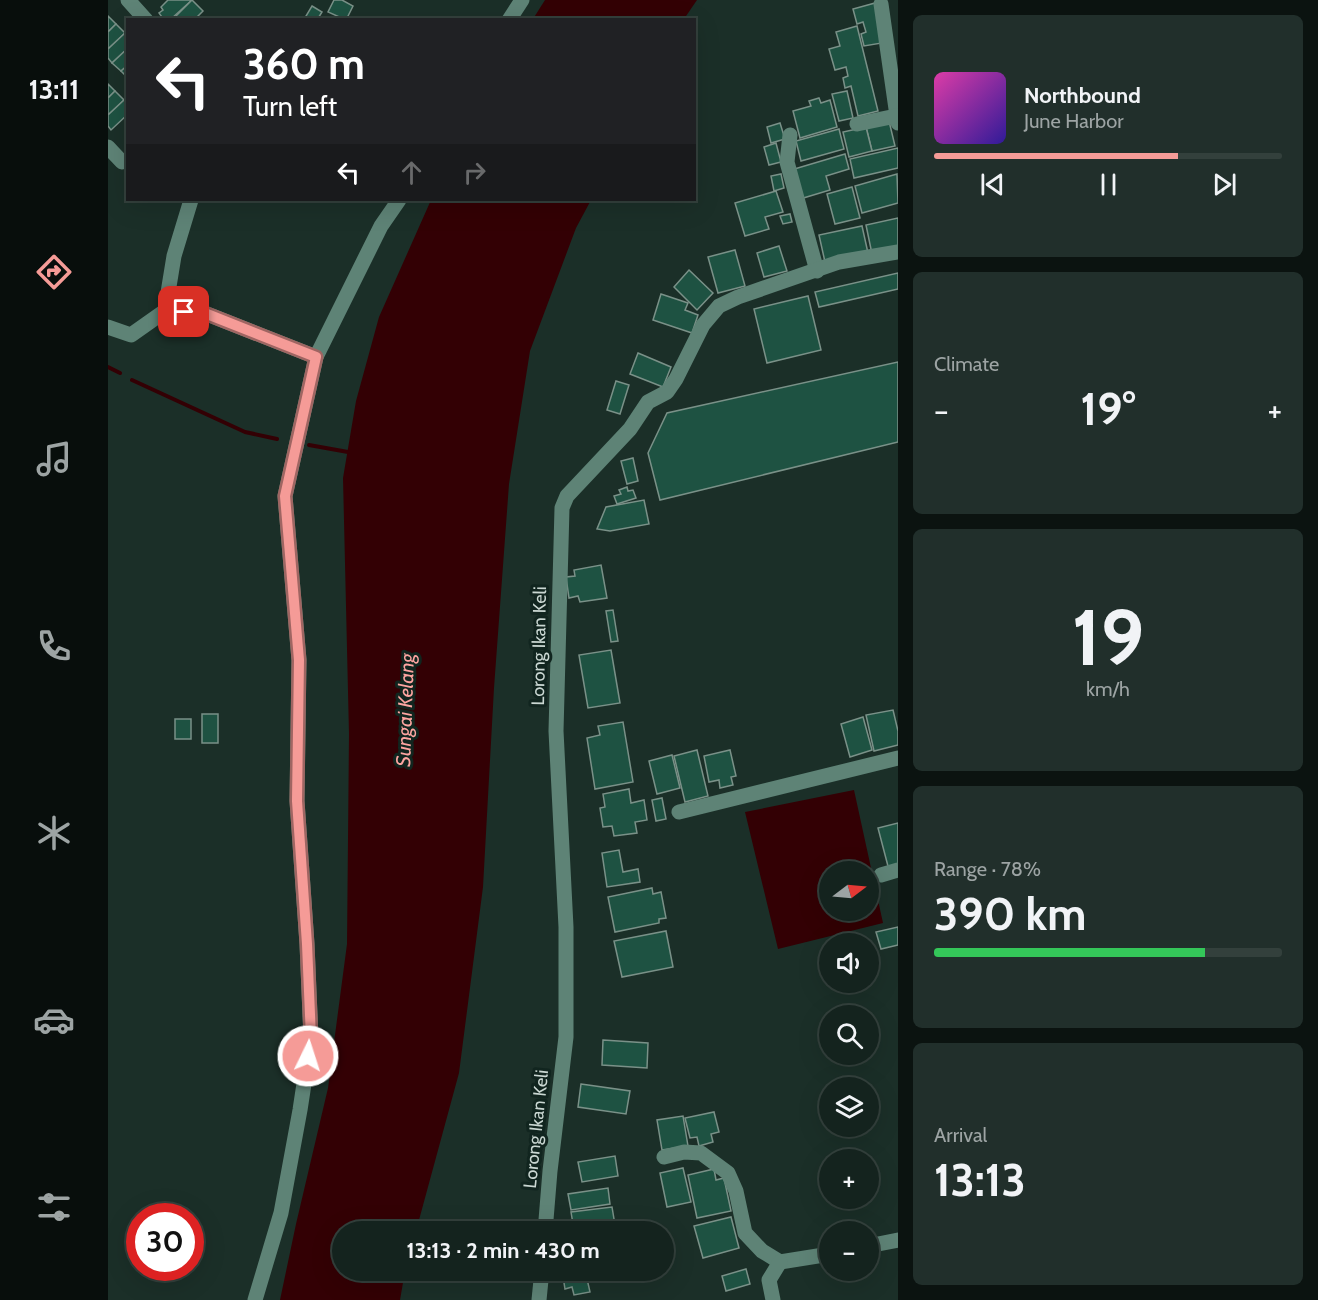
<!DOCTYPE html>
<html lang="en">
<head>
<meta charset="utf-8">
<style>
  :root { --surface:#14231e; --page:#212f2b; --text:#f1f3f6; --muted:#9da4a4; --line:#33403c; --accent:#f59b97 }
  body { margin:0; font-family:Cabin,sans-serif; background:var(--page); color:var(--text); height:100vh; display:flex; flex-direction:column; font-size:22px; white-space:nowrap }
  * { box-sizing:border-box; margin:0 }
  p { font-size:20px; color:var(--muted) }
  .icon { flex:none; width:33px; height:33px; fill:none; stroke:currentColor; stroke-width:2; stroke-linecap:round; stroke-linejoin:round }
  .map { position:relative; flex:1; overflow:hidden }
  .details { display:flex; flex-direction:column; gap:15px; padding:15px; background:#0b1310; width:420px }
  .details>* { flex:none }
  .hud { position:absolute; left:18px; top:18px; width:570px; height:183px; border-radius:0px; box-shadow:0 6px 24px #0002,0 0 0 2px var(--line); background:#202124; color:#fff; overflow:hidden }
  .needle { width:39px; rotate:74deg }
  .fabs { position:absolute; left:711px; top:861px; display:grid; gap:12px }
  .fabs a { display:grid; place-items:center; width:60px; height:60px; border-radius:50%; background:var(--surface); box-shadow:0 6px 24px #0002,0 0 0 2px var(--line); font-size:30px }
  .speed { position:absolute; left:18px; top:1203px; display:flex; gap:12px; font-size:30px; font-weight:700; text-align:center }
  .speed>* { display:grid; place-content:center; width:78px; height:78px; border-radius:50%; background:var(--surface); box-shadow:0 6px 24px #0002,0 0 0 2px var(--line); line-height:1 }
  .speed .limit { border:9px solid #d22; background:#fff; color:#111 }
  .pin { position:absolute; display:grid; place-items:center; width:51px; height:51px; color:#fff; margin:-26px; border-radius:12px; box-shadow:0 3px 9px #0006 }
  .me { position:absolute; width:66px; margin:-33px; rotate:4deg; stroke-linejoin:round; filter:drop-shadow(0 0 4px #0008) }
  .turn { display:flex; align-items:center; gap:21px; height:126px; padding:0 18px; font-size:27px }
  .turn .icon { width:78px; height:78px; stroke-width:2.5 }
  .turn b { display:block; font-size:42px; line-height:51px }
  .lanes { display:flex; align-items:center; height:57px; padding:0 18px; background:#0003; justify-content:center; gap:30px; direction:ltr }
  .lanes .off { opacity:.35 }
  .big { font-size:45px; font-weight:800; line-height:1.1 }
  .details .widget { flex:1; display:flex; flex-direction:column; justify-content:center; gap:9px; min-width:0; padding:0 21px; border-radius:9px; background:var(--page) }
  .details .dial { align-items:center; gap:0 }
  .dial b { font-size:78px; line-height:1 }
  .song { display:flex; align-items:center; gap:18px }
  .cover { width:72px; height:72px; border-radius:9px; background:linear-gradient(135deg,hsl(320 70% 55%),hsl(250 70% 35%)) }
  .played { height:6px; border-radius:3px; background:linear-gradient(90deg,var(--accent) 70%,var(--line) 70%) }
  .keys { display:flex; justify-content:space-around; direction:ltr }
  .heat { display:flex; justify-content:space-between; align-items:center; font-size:33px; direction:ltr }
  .charge { height:9px; border-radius:4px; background:linear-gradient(90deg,#34c759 78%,var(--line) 0) }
  .trip { position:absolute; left:224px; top:1221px; width:342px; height:60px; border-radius:30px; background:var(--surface); box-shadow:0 6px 24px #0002,0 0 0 2px var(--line); font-weight:800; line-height:60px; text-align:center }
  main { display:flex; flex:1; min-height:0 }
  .tabs { display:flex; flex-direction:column; width:108px; justify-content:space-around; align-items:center; background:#080e0c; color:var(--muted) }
  .tabs .icon { width:42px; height:42px }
  .tabs .selected { color:var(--accent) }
  .tabs b { font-size:27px; color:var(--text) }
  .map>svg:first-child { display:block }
</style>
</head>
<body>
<main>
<nav class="tabs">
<b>13:11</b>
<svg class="icon selected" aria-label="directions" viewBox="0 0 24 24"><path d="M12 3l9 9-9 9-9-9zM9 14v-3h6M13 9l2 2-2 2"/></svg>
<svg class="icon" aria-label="music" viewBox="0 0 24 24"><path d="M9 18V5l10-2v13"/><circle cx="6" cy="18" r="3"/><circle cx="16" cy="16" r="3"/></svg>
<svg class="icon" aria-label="phone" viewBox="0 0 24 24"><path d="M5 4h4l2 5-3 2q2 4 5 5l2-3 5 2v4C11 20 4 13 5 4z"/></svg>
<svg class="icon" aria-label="climate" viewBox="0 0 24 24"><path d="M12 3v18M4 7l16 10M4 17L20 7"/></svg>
<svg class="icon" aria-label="car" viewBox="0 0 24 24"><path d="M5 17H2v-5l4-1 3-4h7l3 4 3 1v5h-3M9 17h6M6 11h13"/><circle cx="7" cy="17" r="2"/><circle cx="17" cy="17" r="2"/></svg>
<svg class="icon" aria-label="filters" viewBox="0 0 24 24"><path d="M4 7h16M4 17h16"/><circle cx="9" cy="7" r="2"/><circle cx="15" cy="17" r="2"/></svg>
</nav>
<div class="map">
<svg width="790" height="1300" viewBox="0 0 790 1300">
  <rect width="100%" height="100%" fill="#1b2f28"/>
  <g fill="#330004" fill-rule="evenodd">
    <path d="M437 0H589L576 19H425Z"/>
    <path d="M323 200H483L468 228 422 351 401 484 386 688 375 887 351 1073 308 1231 234 1232V1270L297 1271 292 1300H172L188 1224 220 1088 239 944 241 734 235 478 248 401 271 317Z"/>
    <path d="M746 790 775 923 670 949 637 812ZM722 872H760V910H722Z"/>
  </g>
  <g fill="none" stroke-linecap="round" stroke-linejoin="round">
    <g stroke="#330004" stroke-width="4">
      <path d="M0 367 12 373"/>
      <path d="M24 380 137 432 169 439"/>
      <path d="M201 445 240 452"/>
    </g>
  </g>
  <g fill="#1e5242" stroke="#7a9188" stroke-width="1.5">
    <path d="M60 0H84L63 19 61 17 56 20 51 13 55 10 53 7Z"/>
    <path d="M84 0 95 11 86 20H64Z"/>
    <path d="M226 0H234L245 6 238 20 220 12Z"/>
    <path d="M767 3 774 43 756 46 753 34 758 32 755 22 749 24 745 9Z"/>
    <path d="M204 6 214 12 209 20H204L198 16Z"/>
    <path d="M0 16 8 24 0 32Z"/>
    <path d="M8 24 17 33 0 49V32Z"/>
    <path d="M749 26 770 111 750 116 743 86 737 88 735 78 740 76 738 67 727 70 721 49 732 46 728 32Z"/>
    <path d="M17 33 20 36V48L4 63 0 58V49Z"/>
    <path d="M20 48V65L13 71 4 63Z"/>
    <path d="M20 65V78L13 71Z"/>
    <path d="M0 84 7 91 0 98Z"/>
    <path d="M7 91 16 100 0 115V98Z"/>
    <path d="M739 91 745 118 731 121 724 94Z"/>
    <path d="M711 98 713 103 722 100 729 127 692 138 685 111 703 106 701 101Z"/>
    <path d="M16 100 20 104V114L3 130 0 126V115Z"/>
    <path d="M781 121 787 146 764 151 758 127Z"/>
    <path d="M672 123 677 139 663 143 659 127Z"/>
    <path d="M758 127 764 151 741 157 735 132Z"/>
    <path d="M731 129 736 149 693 161 688 141Z"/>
    <path d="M668 143 673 162 661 165 656 147Z"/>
    <path d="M790 148V168L746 178 742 159Z"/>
    <path d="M737 154 741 169 718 176 722 190 692 199 683 170Z"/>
    <path d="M673 174 676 188 666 191 663 176Z"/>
    <path d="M789 174 790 203 754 213 747 186Z"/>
    <path d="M744 187 752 218 727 224 719 194Z"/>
    <path d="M668 191 675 212 657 217 661 229 637 236 627 203Z"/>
    <path d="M682 214 684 222 675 224 672 216Z"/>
    <path d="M790 218V248L764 254 758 225Z"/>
    <path d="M754 226 760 253 717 262 711 235Z"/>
    <path d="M671 246 679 271 656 277 649 253Z"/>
    <path d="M627 250 637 286 610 293 600 257Z"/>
    <path d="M581 270 605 293 589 310 566 287Z"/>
    <path d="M790 273V289L711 307 707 292Z"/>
    <path d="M553 294 580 303 577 310 590 315 584 333 545 320Z"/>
    <path d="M700 296 713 350 659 363 646 309Z"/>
    <path d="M530 353 563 367 555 387 522 374Z"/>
    <path d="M790 362V442L552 500 540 453 559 413Z"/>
    <path d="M508 381 521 385 512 414 499 410Z"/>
    <path d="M525 458 530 481 519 484 513 461Z"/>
    <path d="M519 487 520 491 525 490 528 498 509 504 506 496 513 494 511 490Z"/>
    <path d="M536 500 541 524 502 531 489 529 498 507Z"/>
    <path d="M493 565 499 598 472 602 470 596 461 598 458 577 467 576 466 570Z"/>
    <path d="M505 610 510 641 503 642 498 611Z"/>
    <path d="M503 650 512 703 480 708 471 655Z"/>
    <path d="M785 710 790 731V745L766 751 758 715Z"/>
    <rect x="94" y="714" width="16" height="29"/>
    <path d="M755 717 764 750 742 757 733 724Z"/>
    <rect x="67" y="719" width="16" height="20"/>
    <path d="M515 722 525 782 487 789 479 738 492 735 490 726Z"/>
    <path d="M589 750 600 796 577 802 566 756Z"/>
    <path d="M622 750 628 776 623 777 625 785 612 788 611 780 601 782 596 756Z"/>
    <path d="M564 755 572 788 549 794 541 761Z"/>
    <path d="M521 789 523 803 536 800 539 820 527 822 529 833 506 836 504 826 495 827 492 808 497 807 495 794Z"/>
    <path d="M554 798 558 819 548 821 544 800Z"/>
    <path d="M790 823V868L781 870 770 828Z"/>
    <path d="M511 850 515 872 530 869 532 882 499 887 494 853Z"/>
    <path d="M544 888 545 894 553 892 558 918 551 919V923L507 932 500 897Z"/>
    <path d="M790 927V945L773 949 768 932Z"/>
    <path d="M558 931 565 967 514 977 506 941Z"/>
    <path d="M495 1040 540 1043 539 1068 494 1065Z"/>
    <path d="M473 1084 522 1091 518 1114 470 1107Z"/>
    <path d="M606 1112 611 1132 603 1134 605 1142 591 1146 589 1137 582 1138 577 1118Z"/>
    <path d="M575 1116 580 1146 554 1150 549 1120Z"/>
    <path d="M507 1156 510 1176 474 1182 470 1162Z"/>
    <path d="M575 1168 583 1202 559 1207 552 1173Z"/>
    <path d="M606 1169 608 1180 616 1178 623 1211 589 1218 580 1175Z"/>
    <path d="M500 1188 502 1204 463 1210 460 1194Z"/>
    <path d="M504 1207 507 1225 466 1230 463 1212Z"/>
    <path d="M623 1217 631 1248 595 1258 586 1226Z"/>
    <path d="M638 1269 642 1284 618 1291 614 1276Z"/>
    <path d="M454 1270H477L482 1292 466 1295 464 1287 457 1289Z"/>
  </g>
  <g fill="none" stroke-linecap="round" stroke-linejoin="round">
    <g stroke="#5e8376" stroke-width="15">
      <path d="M20 0 38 20"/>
      <path d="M773 4 790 123"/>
      <path d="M401 20 414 0"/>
      <path d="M749 124 788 116"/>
      <path d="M682 135 679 162 709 271"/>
      <path d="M0 147 14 162"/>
      <path d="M57 311 66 256 83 200"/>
      <path d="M0 327 23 335 57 311 94 312 208 357"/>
      <path d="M571 812 790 758"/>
      <path d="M773 875 790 870"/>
      <path d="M556 1157 576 1152 593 1153 620 1173 628 1191 637 1233 654 1251 672 1262 722 1254"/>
      <path d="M437 1232 442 1171 458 1037V927L448 731 454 508 459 496 522 429 540 402 559 392 568 379 595 325 611 306 630 297 731 262 790 252"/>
      <path d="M760 1246 790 1240"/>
      <path d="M147 1300 173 1213 192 1110 203 1038 199 944 189 801 191 660 177 496 208 357 273 226 291 200"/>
      <path d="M431 1300 434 1270"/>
      <path d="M665 1300 661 1280 672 1262"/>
    </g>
  </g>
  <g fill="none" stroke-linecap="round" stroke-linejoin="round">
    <g stroke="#9f6562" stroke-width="15">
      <path id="route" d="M76 312H94L208 357 177 496 191 660 189 801 199 944 203 1038 200 1056"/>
    </g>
    <use href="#route" stroke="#f59b97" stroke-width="10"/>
  </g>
  <g text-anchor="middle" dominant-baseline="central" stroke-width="6" stroke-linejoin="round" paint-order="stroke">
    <g font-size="18" fill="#cad7d2" stroke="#11251f">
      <text transform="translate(431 646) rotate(-89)">Lorong Ikan Keli</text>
      <text transform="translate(428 1129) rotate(-84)">Lorong Ikan Keli</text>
    </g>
    <g font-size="20" font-style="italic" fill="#fea5a1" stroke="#11251f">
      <text transform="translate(297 710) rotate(-88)">Sungai Kelang</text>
    </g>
  </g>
</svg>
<div class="fabs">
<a><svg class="needle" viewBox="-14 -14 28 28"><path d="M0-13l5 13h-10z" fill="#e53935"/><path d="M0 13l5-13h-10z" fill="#9da4a4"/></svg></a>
<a><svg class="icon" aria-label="sound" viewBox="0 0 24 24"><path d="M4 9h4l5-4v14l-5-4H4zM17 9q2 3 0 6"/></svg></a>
<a><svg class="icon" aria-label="search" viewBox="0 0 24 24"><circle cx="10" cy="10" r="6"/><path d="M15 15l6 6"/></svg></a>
<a><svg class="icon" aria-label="layers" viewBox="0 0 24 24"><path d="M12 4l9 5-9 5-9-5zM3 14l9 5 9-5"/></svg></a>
<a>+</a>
<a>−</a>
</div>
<div class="speed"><div class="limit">30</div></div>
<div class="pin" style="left:76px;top:312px;background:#d93025"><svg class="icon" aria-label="arrive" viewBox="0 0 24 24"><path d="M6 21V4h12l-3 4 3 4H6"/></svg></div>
<svg class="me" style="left:200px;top:1056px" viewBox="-20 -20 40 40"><circle r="17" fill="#f59b97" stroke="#fff" stroke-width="3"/><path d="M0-11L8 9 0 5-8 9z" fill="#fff"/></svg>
<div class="trip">13:13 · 2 min · 430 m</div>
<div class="hud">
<div class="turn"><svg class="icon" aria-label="left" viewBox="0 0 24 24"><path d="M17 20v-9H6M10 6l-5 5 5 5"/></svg><div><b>360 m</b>Turn left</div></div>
<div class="lanes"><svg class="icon" aria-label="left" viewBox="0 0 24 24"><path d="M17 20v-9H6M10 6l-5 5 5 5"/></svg><svg class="icon off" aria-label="ahead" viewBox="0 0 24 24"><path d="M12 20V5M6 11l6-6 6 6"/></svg><svg class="icon off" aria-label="right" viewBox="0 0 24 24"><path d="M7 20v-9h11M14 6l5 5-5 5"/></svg></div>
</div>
</div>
<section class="details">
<div class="widget">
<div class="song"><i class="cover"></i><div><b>Northbound</b><p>June Harbor</p></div></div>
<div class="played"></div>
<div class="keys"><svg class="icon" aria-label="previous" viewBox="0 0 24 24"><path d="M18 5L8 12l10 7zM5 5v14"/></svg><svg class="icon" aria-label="pause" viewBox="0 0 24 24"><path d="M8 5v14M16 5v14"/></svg><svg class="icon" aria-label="next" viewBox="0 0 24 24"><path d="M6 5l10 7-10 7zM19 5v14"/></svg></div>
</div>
<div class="widget"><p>Climate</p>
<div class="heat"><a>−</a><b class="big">19°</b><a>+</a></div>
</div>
<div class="widget dial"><b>19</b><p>km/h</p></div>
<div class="widget"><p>Range · 78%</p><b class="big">390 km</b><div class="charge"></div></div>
<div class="widget"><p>Arrival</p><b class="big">13:13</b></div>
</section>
</main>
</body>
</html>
